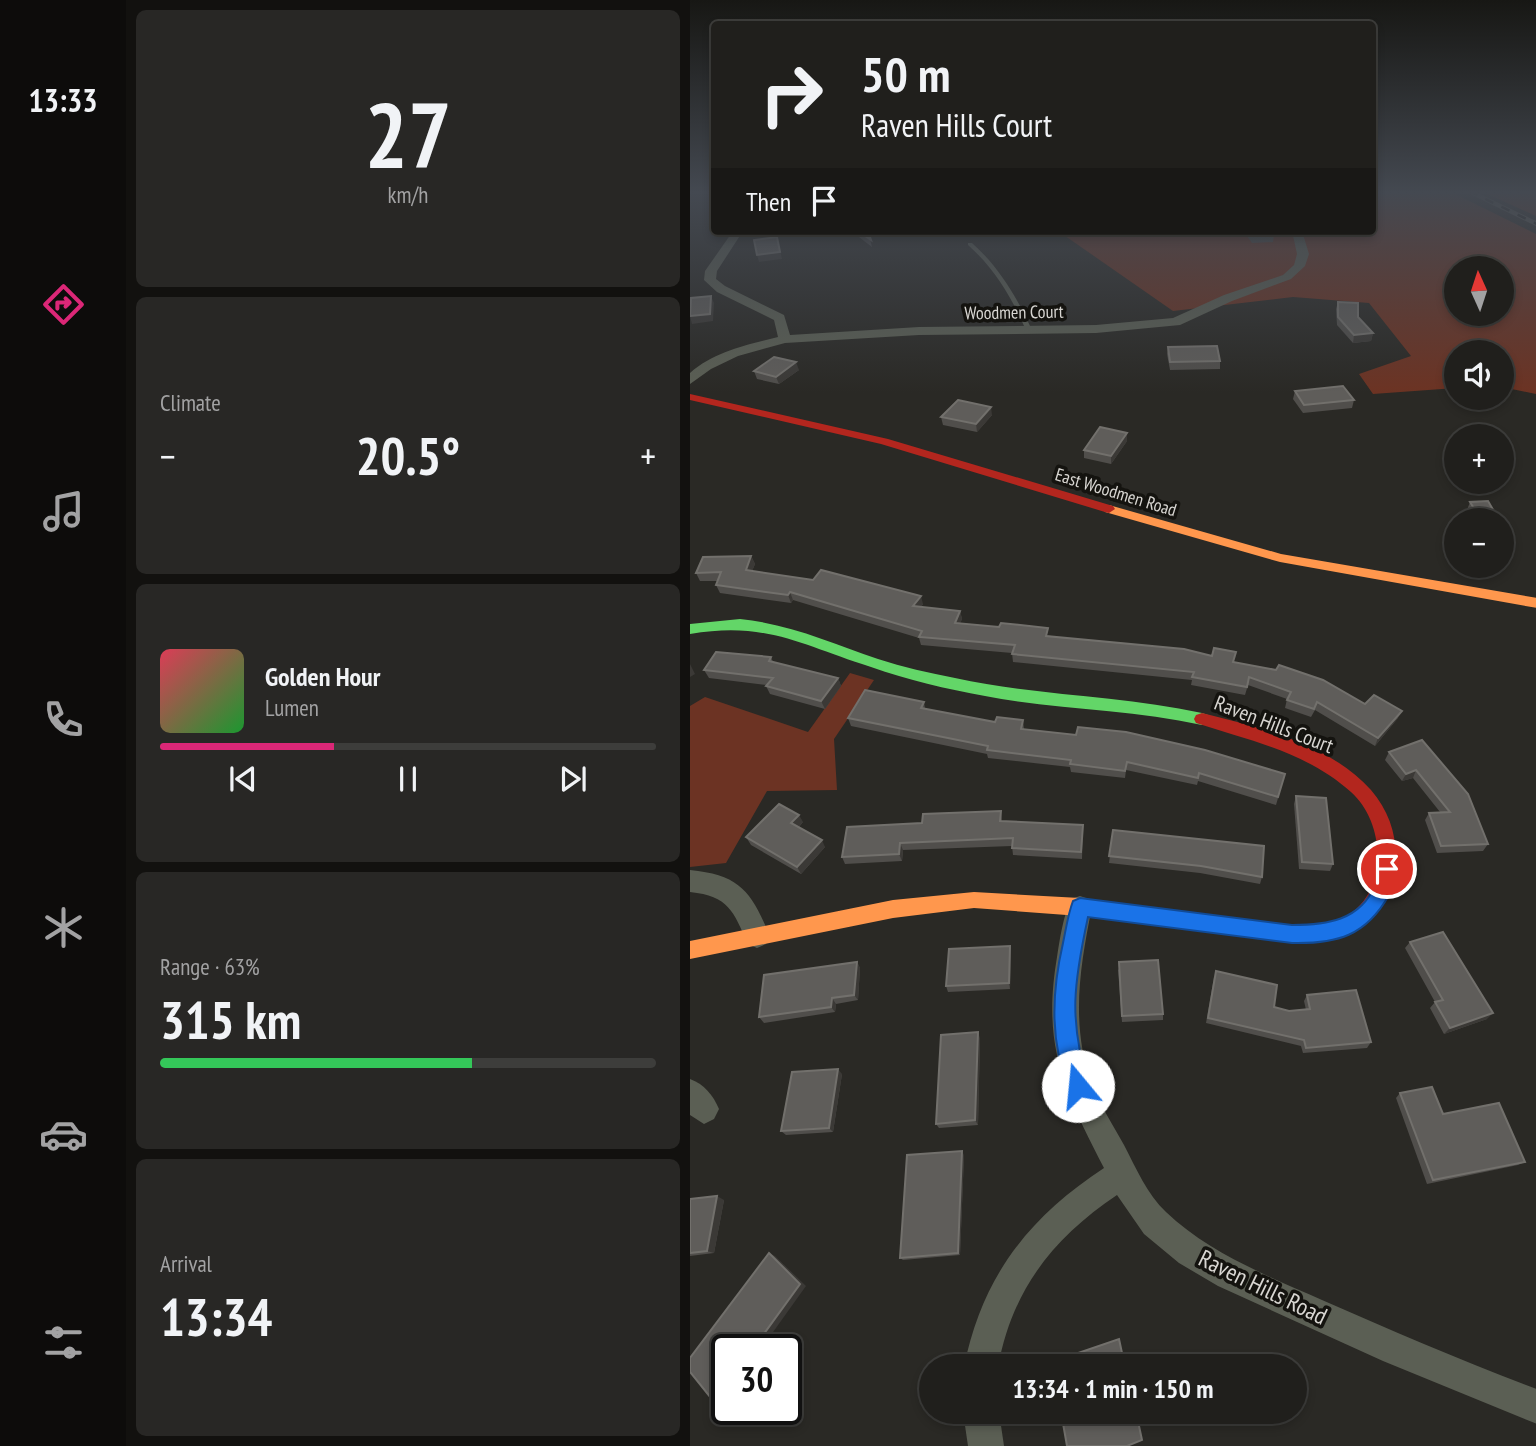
<!DOCTYPE html>
<html lang="en">
<head>
<meta charset="utf-8">
<style>
  :root { --surface:#201f1c; --page:#282725; --text:#f1f3f6; --muted:#a2a2a3; --line:#3d3d3b; --accent:#db2777 }
  body { margin:0; font-family:"PT Sans Narrow",sans-serif; background:var(--page); color:var(--text); height:100vh; display:flex; flex-direction:column; font-size:26px; white-space:nowrap }
  * { box-sizing:border-box; margin:0 }
  p { font-size:23px; color:var(--muted) }
  .icon { flex:none; width:38px; height:38px; fill:none; stroke:currentColor; stroke-width:2; stroke-linecap:round; stroke-linejoin:round }
  .map { position:relative; flex:1; overflow:hidden }
  .panel { display:flex; flex-direction:column; gap:10px; padding:10px; background:#12110f; width:564px }
  .panel>* { flex:none }
  .top-card { position:absolute; left:21px; top:21px; width:665px; height:214px; border-radius:7px; box-shadow:0 4px 10px #0003,0 0 0 2px var(--line); background:#201f1c; color:var(--text); overflow:hidden }
  .needle { width:46px; rotate:357deg }
  .fabs { position:absolute; left:754px; top:256px; display:grid; gap:14px }
  .fabs a { display:grid; place-items:center; width:70px; height:70px; border-radius:50%; background:var(--surface); box-shadow:0 4px 10px #0003,0 0 0 2px var(--line); font-size:35px }
  .speed { position:absolute; left:21px; top:1334px; display:flex; gap:14px; font-size:35px; font-weight:700; text-align:center }
  .speed>* { display:grid; place-content:center; width:91px; height:91px; border-radius:50%; background:var(--surface); box-shadow:0 4px 10px #0003,0 0 0 2px var(--line); line-height:1 }
  .speed .limit { border:4px solid #111; border-radius:10px; background:#fff; color:#111 }
  .pin { position:absolute; display:grid; place-items:center; width:60px; height:60px; color:#fff; margin:-30px; border:4px solid #fff; border-radius:50%; box-shadow:0 2px 7px #0007 }
  .me { position:absolute; width:77px; margin:-38px; rotate:343deg; stroke-linejoin:round; filter:drop-shadow(0 0 5px #0008) }
  .turn { display:flex; align-items:center; gap:24px; height:147px; padding:0 35px; font-size:32px }
  .turn .icon { width:91px; height:91px; stroke-width:2.5 }
  .turn b { display:block; font-size:49px; line-height:60px }
  .then { display:flex; align-items:center; height:66px; padding:0 35px; background:#0003; gap:14px; font-size:26px }
  .big { font-size:52px; font-weight:800; line-height:1.1 }
  .panel .tile { flex:1; display:flex; flex-direction:column; justify-content:center; gap:10px; min-width:0; padding:0 24px; border-radius:10px; background:var(--page) }
  .panel .dial { align-items:center; gap:0 }
  .dial b { font-size:91px; line-height:1 }
  .song { display:flex; align-items:center; gap:21px }
  .cover { width:84px; height:84px; border-radius:10px; background:linear-gradient(135deg,hsl(350 70% 55%),hsl(130 70% 35%)) }
  .played { height:7px; border-radius:4px; background:linear-gradient(90deg,var(--accent) 35%,var(--line) 35%) }
  .keys { display:flex; justify-content:space-around; direction:ltr }
  .heat { display:flex; justify-content:space-between; align-items:center; font-size:38px; direction:ltr }
  .charge { height:10px; border-radius:5px; background:linear-gradient(90deg,#34c759 63%,var(--line) 0) }
  .trip { position:absolute; left:229px; top:1354px; width:388px; height:70px; border-radius:35px; background:var(--surface); box-shadow:0 4px 10px #0003,0 0 0 2px var(--line); font-weight:800; line-height:70px; text-align:center }
  main { display:flex; flex:1; min-height:0 }
  .menu { display:flex; flex-direction:column; width:126px; justify-content:space-around; align-items:center; background:#0d0c0b; color:var(--muted) }
  .menu .icon { width:49px; height:49px }
  .menu .on { color:var(--accent) }
  .menu b { font-size:32px; color:var(--text) }
  .map>svg:first-child { display:block }
</style>
</head>
<body>
<main>
<nav class="menu">
<b>13:33</b>
<svg class="icon on" aria-label="directions" viewBox="0 0 24 24"><path d="M12 3l9 9-9 9-9-9zM9 14v-3h6M13 9l2 2-2 2"/></svg>
<svg class="icon" aria-label="music" viewBox="0 0 24 24"><path d="M9 18V5l10-2v13"/><circle cx="6" cy="18" r="3"/><circle cx="16" cy="16" r="3"/></svg>
<svg class="icon" aria-label="phone" viewBox="0 0 24 24"><path d="M5 4h4l2 5-3 2q2 4 5 5l2-3 5 2v4C11 20 4 13 5 4z"/></svg>
<svg class="icon" aria-label="climate" viewBox="0 0 24 24"><path d="M12 3v18M4 7l16 10M4 17L20 7"/></svg>
<svg class="icon" aria-label="car" viewBox="0 0 24 24"><path d="M5 17H2v-5l4-1 3-4h7l3 4 3 1v5h-3M9 17h6M6 11h13"/><circle cx="7" cy="17" r="2"/><circle cx="17" cy="17" r="2"/></svg>
<svg class="icon" aria-label="filters" viewBox="0 0 24 24"><path d="M4 7h16M4 17h16"/><circle cx="9" cy="7" r="2"/><circle cx="15" cy="17" r="2"/></svg>
</nav>
<section class="panel">
<div class="tile dial"><b>27</b><p>km/h</p></div>
<div class="tile"><p>Climate</p>
<div class="heat"><a>−</a><b class="big">20.5°</b><a>+</a></div>
</div>
<div class="tile">
<div class="song"><i class="cover"></i><div><b>Golden Hour</b><p>Lumen</p></div></div>
<div class="played"></div>
<div class="keys"><svg class="icon" aria-label="previous" viewBox="0 0 24 24"><path d="M18 5L8 12l10 7zM5 5v14"/></svg><svg class="icon" aria-label="pause" viewBox="0 0 24 24"><path d="M8 5v14M16 5v14"/></svg><svg class="icon" aria-label="next" viewBox="0 0 24 24"><path d="M6 5l10 7-10 7zM19 5v14"/></svg></div>
</div>
<div class="tile"><p>Range · 63%</p><b class="big">315 km</b><div class="charge"></div></div>
<div class="tile"><p>Arrival</p><b class="big">13:34</b></div>
</section>
<div class="map">
<svg width="847" height="1446" viewBox="0 0 847 1446">
  <rect width="100%" height="100%" fill="#2a2925"/>
  <g fill="#6c3323" fill-rule="evenodd">
    <path d="M683 191H759L846 234V394L812 387V352H766V388L683 394 669 374 721 356 679 303 603 297 483 311 368 231H682ZM766 268H812V313H766Z"/>
    <path d="M791 191H846V216Z"/>
    <path d="M160 673 184 680 144 739 147 790 77 791 36 863 0 867V706L15 697 118 732Z"/>
  </g>
  <g fill="none" stroke-linecap="round" stroke-linejoin="round">
    <path stroke="#5d5f57" stroke-width="2" stroke-dasharray="1 2.5" stroke-linecap="butt" d="M838 191 844 195 847 203"/>
    <path fill="#5b5f54" fill-rule="evenodd" d="M278 243H282C309 267 326 296 341 328L340 329 335 328C321 296 304 268 278 245Z"/>
    <g fill="#5b5f54" fill-rule="evenodd">
      <path d="M682 221 687 222V226L682 227Z"/>
      <path d="M43 231H53L27 271 26 279 35 286 94 315 100 335 229 327 406 325 483 318 534 295 593 275 604 265 607 254 602 231H612L619 254 615 266 601 279 542 301 490 325 406 333 229 335 95 343 48 356 21 369 0 384V373C25 351 57 345 88 337L84 320 27 292 14 280 15 271Z"/>
      <path d="M0 870C51 875 61 892 80 936L76 944 67 948 58 944C43 911 39 896 0 892Z"/>
      <path d="M390 896 399 899 402 907C390 966 380 1026 402 1084 410 1105 423 1125 434 1145 446 1168 457 1194 476 1212 519 1253 578 1276 632 1300 703 1331 774 1362 847 1389V1424L693 1361 528 1286 489 1263 454 1234 427 1195C363 1238 322 1290 308 1367H274C292 1277 338 1218 414 1168 374 1090 352 1047 367 957 370 938 373 917 381 899Z"/>
      <path d="M0 1079C14 1084 23 1095 29 1109L24 1119 14 1124 0 1115Z"/>
      <path d="M273 1412H309L314 1446H278Z"/>
    </g>
    <path fill="#63d668" fill-rule="evenodd" d="M50 619C99 624 142 643 188 659 213 667 239 673 265 678 347 696 430 695 512 713L518 715 520 719 518 723 512 725C440 709 367 710 295 696 256 689 218 680 181 667 111 645 77 621 0 634V624Z"/>
    <g fill="#ff974d" fill-rule="evenodd">
      <path d="M419 505 591 554 847 598V608L590 562 415 512 413 509Z"/>
      <path d="M284 892 390 898 593 924 600 927 603 933 600 939 593 942 390 916 284 908 203 918 0 959V941L203 900Z"/>
    </g>
    <g fill="#b3261e" fill-rule="evenodd">
      <path d="M0 394 198 439 423 506 425 509 419 513 415 512 191 444 0 400Z"/>
      <path d="M512 713C569 727 640 744 681 790 729 845 705 933 629 942 615 943 599 944 586 939L583 933 586 927 593 924C612 925 633 927 651 919 699 897 697 824 661 792 616 752 561 741 506 723L504 719 506 715Z"/>
    </g>
    <g stroke="#64655e" stroke-width="4.5">
      <path id="rail" d="M779 191 847 224"/>
    </g>
    <use href="#rail" stroke="#14130f" stroke-width="2.5" stroke-dasharray="9" stroke-linecap="butt"/>
  </g>
  <g fill="#504e4b">
    <path d="M161 231H178L182 247Z"/>
    <path d="M546 231H581L584 235 583 242 562 243 557 236 550 237Z"/>
    <path d="M648 302 668 317 683 333 681 341 663 343 647 325 646 309Z"/>
    <path d="M478 347 530 361V369L480 370 477 354Z"/>
    <path d="M109 370 89 384 67 379 64 371Z"/>
    <path d="M605 391 664 400 662 408 613 413 603 399Z"/>
    <path d="M302 415 287 432 253 425 251 417Z"/>
    <path d="M437 441 421 464 394 458V450Z"/>
    <path d="M780 502 809 520H782L777 510Z"/>
    <path d="M61 556 65 564 62 571 233 604 231 607 270 611 272 619 270 623 544 662 675 704 708 718 685 746 625 710 621 717 595 708 597 699 558 685 555 695 501 685 502 680 323 662 322 653 231 645 229 638 103 600 101 603 30 593 26 585 28 581H10L6 573Z"/>
    <path d="M81 657 83 662 148 678 151 686 135 709 80 694 76 686 77 685 19 678 14 670Z"/>
    <path d="M234 702 235 709 305 722 333 720 334 729 595 774 586 805 508 781 507 785 436 770 435 778 381 772 380 767 298 758 297 754 161 726 158 718Z"/>
    <path d="M732 740 798 844 793 851 747 853 735 820 739 813 750 812 723 778 712 781 695 760 699 752Z"/>
    <path d="M606 796 643 864 640 871 609 869 604 804Z"/>
    <path d="M311 811 312 821 393 825 392 859 323 855 322 846 213 850 212 861 155 864 152 857 232 823Z"/>
    <path d="M113 822 109 827 135 847 111 874 61 845 56 837Z"/>
    <path d="M423 830 572 877 570 884 510 873 419 863Z"/>
    <path d="M720 942 797 1019 754 1034 740 1008 745 1002 715 948Z"/>
    <path d="M321 952 320 989 258 992 256 986Z"/>
    <path d="M167 962 170 968 168 1000 146 1004 145 1012 74 1023 69 1017Z"/>
    <path d="M428 969 473 1014V1020L432 1022Z"/>
    <path d="M524 977 584 1007 599 1011 616 1010 614 1001 617 995 681 1042 677 1048 613 1053 611 1046 516 1023Z"/>
    <path d="M290 1038 288 1125 249 1128 246 1124Z"/>
    <path d="M152 1074 143 1132 96 1135 91 1131Z"/>
    <path d="M710 1093 835 1162 828 1165 737 1184 706 1098Z"/>
    <path d="M274 1155 270 1255 213 1260 210 1258Z"/>
    <path d="M0 1199 34 1200 24 1253 0 1256Z"/>
  </g>
  <g fill="#3b3936">
    <path d="M87 237 92 259 69 262 67 255Z"/>
    <path d="M21 296 24 303 23 321 2 324 0 316Z"/>
    <path d="M683 333 681 341 663 343 664 335Z"/>
    <path d="M106 362 109 370 89 384 86 377Z"/>
    <path d="M301 407 302 415 287 432 286 424Z"/>
    <path d="M437 433V441L421 464V456Z"/>
    <path d="M61 556 65 564 59 578 56 570Z"/>
    <path d="M100 592 103 600 101 603 98 595Z"/>
    <path d="M231 596 233 604 226 614 223 606Z"/>
    <path d="M270 611 272 619 267 631 265 623Z"/>
    <path d="M0 664 5 674 0 677Z"/>
    <path d="M148 678 151 686 135 709 131 701Z"/>
    <path d="M712 711 708 718 685 746 688 738Z"/>
    <path d="M726 770 723 778 712 781 716 774Z"/>
    <path d="M109 815 113 822 106 830 101 823Z"/>
    <path d="M132 840 135 847 111 874 107 867Z"/>
    <path d="M210 843 213 850 212 861 209 854Z"/>
    <path d="M320 946 321 952 320 989 319 983Z"/>
    <path d="M167 962 170 968 168 1000 164 995Z"/>
    <path d="M142 998 146 1004 145 1012 141 1007Z"/>
    <path d="M803 1013 797 1019 754 1034 760 1028Z"/>
    <path d="M288 1032 290 1038 288 1125 285 1120Z"/>
    <path d="M148 1069 152 1074 143 1132 139 1128Z"/>
    <path d="M272 1151 274 1155 270 1255 268 1253Z"/>
    <path d="M27 1196 34 1200 24 1253 17 1251Z"/>
    <path d="M79 1253 85 1256 116 1286 71 1349H63Z"/>
    <path d="M37 1386V1397L33 1402 25 1403Z"/>
  </g>
  <g fill="#5f5d5a" stroke="#72706c" stroke-width="2">
    <path d="M168 231H178L181 240Z"/>
    <path d="M559 231H581L584 235 563 236Z"/>
    <path d="M87 237 90 252 67 255 64 240Z"/>
    <path d="M21 296 20 314 0 316 1 298Z"/>
    <path d="M648 302 668 303V317L683 333 664 335 648 317Z"/>
    <path d="M527 346 530 361 480 362 478 347Z"/>
    <path d="M84 357 106 362 86 377 64 371Z"/>
    <path d="M653 386 664 400 614 405 605 391Z"/>
    <path d="M268 400 301 407 286 424 251 417Z"/>
    <path d="M410 427 437 433 421 456 394 450Z"/>
    <path d="M798 501 809 520H791L780 502Z"/>
    <path d="M61 556 56 570 123 580 131 570 231 596 223 606 270 611 265 623 309 627 311 623 358 628 356 636 494 649 522 656 524 648 546 652 543 662 586 670 589 665 633 680 675 704 684 695 712 711 688 738 627 702 624 709 597 700 601 692 559 677 557 687 502 677 504 672 322 654 325 645 229 637 232 631 100 592 98 595 26 585 31 572 6 573 13 557Z"/>
    <path d="M26 652 81 657 79 661 148 678 131 701 76 686 83 678 14 670Z"/>
    <path d="M175 690 234 702 231 708 305 722 307 717 333 720 331 729 386 735 388 727 436 732 515 750 595 774 588 797 509 773 508 778 437 762 435 771 380 764 381 760 297 750 298 746 158 718Z"/>
    <path d="M732 740 778 794 798 844 751 846 739 813 760 812 726 770 716 774 699 752Z"/>
    <path d="M606 796 636 798 643 864 612 862Z"/>
    <path d="M89 804 109 815 101 823 132 840 107 867 56 837Z"/>
    <path d="M311 811 310 821 393 825 391 852 322 848 323 838 210 843 209 854 152 857 157 827 232 823 233 814Z"/>
    <path d="M423 830 574 846 572 877 511 866 419 856Z"/>
    <path d="M753 932 803 1013 760 1028 745 1002 753 1000 720 942Z"/>
    <path d="M320 946 319 983 256 986 259 949Z"/>
    <path d="M468 960 473 1014 432 1016 429 962Z"/>
    <path d="M167 962 164 995 142 998 141 1007 69 1017 74 975Z"/>
    <path d="M526 971 587 985 584 1007 599 1011 620 1009 617 995 666 990 681 1042 616 1048 614 1040 518 1018Z"/>
    <path d="M288 1032 285 1120 246 1124 251 1035Z"/>
    <path d="M148 1069 139 1128 91 1131 102 1072Z"/>
    <path d="M742 1087 753 1114 809 1103 835 1162 743 1180 710 1093Z"/>
    <path d="M272 1151 268 1253 210 1258 217 1155Z"/>
    <path d="M27 1196 17 1251 0 1253V1199Z"/>
    <path d="M79 1253 110 1284 63 1349H37V1386L25 1403 0 1372V1358Z"/>
    <path d="M429 1339 435 1367H363L362 1362Z"/>
    <path d="M371 1412H446L452 1440 437 1446H377Z"/>
  </g>
  <linearGradient id="sky" x2="0" y2="1"><stop stop-color="#171714"/><stop offset="0.49" stop-color="#444951"/><stop offset="1" stop-color="#444951" stop-opacity="0"/></linearGradient>
  <rect width="847" height="393" fill="url(#sky)"/>
  <path fill="#1a73e8" stroke="#114b97" stroke-width="2" d="M697 861 704 864C708 873 704 886 699 895 676 936 647 944 602 943L398 917C384 982 378 1020 399 1086L396 1093 388 1097 380 1093C360 1044 361 995 373 943 376 929 378 914 383 901L390 898 602 925C636 925 670 921 685 885 688 878 688 871 691 864Z"/>
  <g text-anchor="middle" dominant-baseline="central" stroke-width="7" stroke-linejoin="round" paint-order="stroke">
    <g font-size="18" fill="#d8d6d2" stroke="#14130f">
      <text transform="translate(324 312) rotate(-1)">Woodmen Court</text>
      <text transform="translate(426 492) rotate(17)">East Woodmen Road</text>
    </g>
    <g font-size="21" fill="#d8d6d2" stroke="#14130f">
      <text transform="translate(584 724) rotate(21)">Raven Hills Court</text>
    </g>
    <g font-size="24" fill="#d8d6d2" stroke="#14130f">
      <text transform="translate(573 1287) rotate(26)">Raven Hills Road</text>
    </g>
  </g>
</svg>
<div class="fabs">
<a><svg class="needle" viewBox="-14 -14 28 28"><path d="M0-13l5 13h-10z" fill="#e53935"/><path d="M0 13l5-13h-10z" fill="#a2a2a3"/></svg></a>
<a><svg class="icon" aria-label="sound" viewBox="0 0 24 24"><path d="M4 9h4l5-4v14l-5-4H4zM17 9q2 3 0 6"/></svg></a>
<a>+</a>
<a>−</a>
</div>
<div class="speed"><div class="limit">30</div></div>
<div class="pin" style="left:697px;top:869px;background:#d93025"><svg class="icon" aria-label="arrive" viewBox="0 0 24 24"><path d="M6 21V4h12l-3 4 3 4H6"/></svg></div>
<svg class="me" style="left:388px;top:1086px" viewBox="-20 -20 40 40"><circle r="19" fill="#fff"/><path d="M0-13L10 11 0 6-10 11z" fill="#1a73e8"/></svg>
<div class="trip">13:34 · 1 min · 150 m</div>
<div class="top-card">
<div class="turn"><svg class="icon" aria-label="right" viewBox="0 0 24 24"><path d="M7 20v-9h11M14 6l5 5-5 5"/></svg><div><b>50 m</b>Raven Hills Court</div></div>
<div class="then">Then<svg class="icon" aria-label="arrive" viewBox="0 0 24 24"><path d="M6 21V4h12l-3 4 3 4H6"/></svg></div>
</div>
</div>
</main>
</body>
</html>
